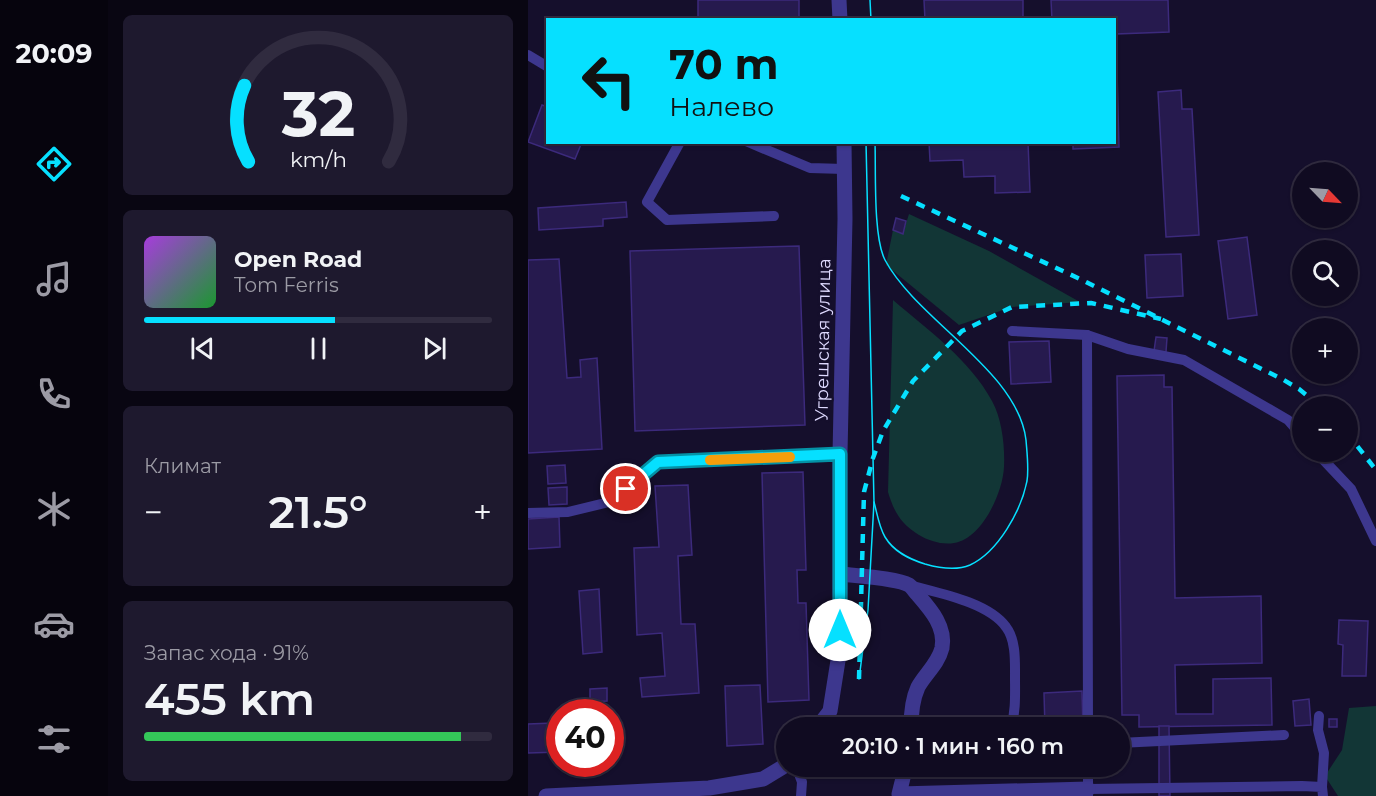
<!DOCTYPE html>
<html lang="ru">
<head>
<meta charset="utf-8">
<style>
  :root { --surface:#100b21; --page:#1e192e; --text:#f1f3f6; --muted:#9c9ba5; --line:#302b3f; --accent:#06e0ff }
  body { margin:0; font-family:Montserrat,sans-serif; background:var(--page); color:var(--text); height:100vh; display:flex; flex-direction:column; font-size:22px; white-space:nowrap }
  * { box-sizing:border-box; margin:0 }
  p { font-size:20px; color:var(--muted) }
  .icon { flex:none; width:33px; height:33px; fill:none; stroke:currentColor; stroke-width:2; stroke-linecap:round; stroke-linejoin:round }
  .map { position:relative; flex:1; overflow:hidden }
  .drawer { display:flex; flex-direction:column; gap:15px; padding:15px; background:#090612; width:420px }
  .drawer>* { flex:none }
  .banner { position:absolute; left:18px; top:18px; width:570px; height:126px; border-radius:0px; box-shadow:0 2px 4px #0004,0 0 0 2px var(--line); background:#06e0ff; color:#111; overflow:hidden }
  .needle { width:39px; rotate:115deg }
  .buttons { position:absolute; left:764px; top:162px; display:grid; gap:12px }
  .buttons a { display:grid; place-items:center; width:66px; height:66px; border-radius:50%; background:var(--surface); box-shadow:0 2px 4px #0004,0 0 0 2px var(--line); font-size:30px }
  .speed { position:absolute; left:18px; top:699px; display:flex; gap:12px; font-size:30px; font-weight:700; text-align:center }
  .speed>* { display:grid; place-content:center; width:78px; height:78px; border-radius:50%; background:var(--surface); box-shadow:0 2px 4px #0004,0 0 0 2px var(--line); line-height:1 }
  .speed .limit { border:9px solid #d22; background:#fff; color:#111 }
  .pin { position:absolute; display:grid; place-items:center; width:51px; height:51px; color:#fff; margin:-26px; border:3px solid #fff; border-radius:50%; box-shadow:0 2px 6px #0007 }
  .me { position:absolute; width:66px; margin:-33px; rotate:0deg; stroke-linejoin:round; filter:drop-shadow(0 0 4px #0008) }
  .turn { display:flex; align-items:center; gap:21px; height:126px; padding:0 24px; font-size:27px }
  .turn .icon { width:78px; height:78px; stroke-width:2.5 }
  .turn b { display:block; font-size:42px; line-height:51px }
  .big { font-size:45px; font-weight:600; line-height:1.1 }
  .drawer .tile { flex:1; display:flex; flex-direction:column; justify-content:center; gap:9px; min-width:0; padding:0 21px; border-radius:9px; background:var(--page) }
  .drawer .dial { align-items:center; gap:0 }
  .dial svg { height:156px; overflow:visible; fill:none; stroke:var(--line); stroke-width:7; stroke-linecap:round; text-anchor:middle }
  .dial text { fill:var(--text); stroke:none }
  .song { display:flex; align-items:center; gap:18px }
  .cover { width:72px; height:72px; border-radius:9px; background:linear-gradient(135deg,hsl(280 70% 55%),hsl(130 70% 35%)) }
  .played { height:6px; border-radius:3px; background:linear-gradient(90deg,var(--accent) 55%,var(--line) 55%) }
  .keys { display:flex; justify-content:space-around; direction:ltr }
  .heat { display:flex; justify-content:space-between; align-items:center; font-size:33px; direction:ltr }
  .charge { height:9px; border-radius:4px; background:linear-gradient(90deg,#34c759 91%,var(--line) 0) }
  .trip { position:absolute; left:248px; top:717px; width:354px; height:60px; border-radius:30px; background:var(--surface); box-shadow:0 2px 4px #0004,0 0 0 2px var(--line); font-weight:600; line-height:60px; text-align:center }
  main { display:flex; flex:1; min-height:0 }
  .tab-bar { display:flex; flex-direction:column; width:108px; justify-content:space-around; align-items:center; background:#06040d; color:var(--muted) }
  .tab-bar .icon { width:42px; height:42px }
  .tab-bar .current { color:var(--accent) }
  .tab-bar b { font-size:27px; color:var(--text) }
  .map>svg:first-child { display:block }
</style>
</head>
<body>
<main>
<nav class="tab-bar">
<b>20:09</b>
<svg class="icon current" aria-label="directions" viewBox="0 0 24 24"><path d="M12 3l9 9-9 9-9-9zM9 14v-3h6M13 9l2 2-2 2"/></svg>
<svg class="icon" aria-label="music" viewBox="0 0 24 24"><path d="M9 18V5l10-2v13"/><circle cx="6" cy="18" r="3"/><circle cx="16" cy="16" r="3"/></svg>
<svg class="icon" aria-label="phone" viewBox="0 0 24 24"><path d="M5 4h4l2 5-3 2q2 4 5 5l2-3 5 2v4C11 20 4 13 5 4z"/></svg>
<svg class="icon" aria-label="climate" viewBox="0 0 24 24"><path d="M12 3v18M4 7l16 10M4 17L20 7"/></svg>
<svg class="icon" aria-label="car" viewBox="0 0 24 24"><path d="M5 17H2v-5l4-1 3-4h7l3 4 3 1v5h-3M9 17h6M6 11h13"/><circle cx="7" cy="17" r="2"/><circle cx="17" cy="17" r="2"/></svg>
<svg class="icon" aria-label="filters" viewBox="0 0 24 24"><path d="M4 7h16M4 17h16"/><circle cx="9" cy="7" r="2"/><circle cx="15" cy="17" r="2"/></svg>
</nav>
<section class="drawer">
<div class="tile dial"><svg viewBox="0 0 100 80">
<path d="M14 69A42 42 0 1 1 86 69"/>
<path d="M14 69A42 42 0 0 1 12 30" stroke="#06e0ff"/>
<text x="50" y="56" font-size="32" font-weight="700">32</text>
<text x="50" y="72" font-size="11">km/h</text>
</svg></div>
<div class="tile">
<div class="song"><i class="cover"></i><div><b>Open Road</b><p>Tom Ferris</p></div></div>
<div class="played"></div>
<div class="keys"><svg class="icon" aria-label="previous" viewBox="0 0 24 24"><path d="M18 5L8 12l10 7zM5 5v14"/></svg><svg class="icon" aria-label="pause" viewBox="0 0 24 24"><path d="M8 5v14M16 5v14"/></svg><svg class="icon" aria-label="next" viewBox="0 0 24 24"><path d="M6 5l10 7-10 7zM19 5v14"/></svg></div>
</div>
<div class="tile"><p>Климат</p>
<div class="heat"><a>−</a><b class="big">21.5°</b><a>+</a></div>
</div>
<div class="tile"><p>Запас хода · 91%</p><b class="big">455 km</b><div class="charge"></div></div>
</section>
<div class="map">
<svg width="848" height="796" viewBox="0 0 848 796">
  <rect width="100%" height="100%" fill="#150f2c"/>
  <g fill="#123636">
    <path d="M381 214 461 251 552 302 484 307 431 325 358 265 365 230 375 233Z"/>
    <path d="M365 300C400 330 442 360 464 401 474 419 477 446 476 467 475 492 454 539 426 543 414 545 401 541 391 535 373 524 366 512 360 492Z"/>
    <path d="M848 706V796H810L797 776 814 750 821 708Z"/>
  </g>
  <g fill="#261a4e" stroke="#3c2a7c" stroke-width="1.5">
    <rect x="170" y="0" width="101" height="20"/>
    <path d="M396 0H495V20H397Z"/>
    <path d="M523 0H640L641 32 588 34 591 147 545 149V142H586V20H524Z"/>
    <path d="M653 90 654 109H664L671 235 638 237 630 92Z"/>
    <path d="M14 105 20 107V142H54L47 159 0 142Z"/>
    <path d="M401 142H500L502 192 467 193V176L436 177 435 160 402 161Z"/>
    <path d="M98 202 99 217 75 219V226L11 230 10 208Z"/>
    <path d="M368 218 378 221 375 234 365 230Z"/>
    <path d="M719 237 729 315 700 319 690 241Z"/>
    <path d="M271 246 277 425 107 431 102 251Z"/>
    <path d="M653 254 655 296 619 298 617 255Z"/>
    <path d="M31 259 39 378 53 377 52 360 69 358 74 449 0 453V260Z"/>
    <path d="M628 337 639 338 638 352 626 351Z"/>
    <path d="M521 341 523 382 483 384 481 342Z"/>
    <path d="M636 375V387H644L647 598 733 596 734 663 647 665 648 714H685V679L743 678 744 725 611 727V715H594L589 376Z"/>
    <path d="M37 465 38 483 20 484 19 466Z"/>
    <path d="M275 472 278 570H269L270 603H278L281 700 240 702 234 473Z"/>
    <path d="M160 485 164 555 150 556 153 624H167L171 693 114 697 112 678 137 676 134 633 109 635 106 548 131 547 127 486Z"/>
    <path d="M39 487V504L21 505 20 488Z"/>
    <path d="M31 517 32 547 0 549V519Z"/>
    <path d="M71 589 74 652 55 654 51 591Z"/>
    <path d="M811 620 840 621 838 676H814L815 645 810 644Z"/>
    <path d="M232 685 235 744 199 746 197 686Z"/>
    <path d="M79 688V701L62 702V689Z"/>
    <path d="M554 691 555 728H517L516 693Z"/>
    <path d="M781 699 783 725 767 726 765 701Z"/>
    <path d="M25 717H32V752L0 753V724L25 723Z"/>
    <path d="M82 717H86V732L82 733Z"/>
    <rect x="801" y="719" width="8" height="8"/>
    <path d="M631 726H641L642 796H631Z"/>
  </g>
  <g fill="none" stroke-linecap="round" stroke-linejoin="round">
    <g stroke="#3d378e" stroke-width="10">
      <path d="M0 55 20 67"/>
      <path d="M152 142 119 202 139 220 246 216"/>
      <path d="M220 142 282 168 316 169"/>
      <path d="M484 331 559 335 600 349 656 360 760 420 774 436"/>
      <path d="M559 335 560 728"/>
      <path d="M788 452 823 489 848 541"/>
      <path d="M0 513 40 512 81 502 130 462 312 454"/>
      <path d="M381 585C410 593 460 602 478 627 488 640 487 661 487 677 487 694 488 711 483 728"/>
      <path d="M791 716 790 730 796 753 794 787"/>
      <path d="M591 743 756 735"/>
      <path d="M268 766 274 782 273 796"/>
      <path d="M560 766V796"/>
      <path d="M560 789 774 786 794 787 795 796"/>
    </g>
    <g stroke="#3d378e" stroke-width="15">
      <path d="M313 574C328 576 369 578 381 585 384 587 387 592 390 595 403 610 418 627 414 648 410 664 397 674 390 687 384 700 383 713 383 728"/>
      <path d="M378 766 371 794 560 789"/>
    </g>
    <g stroke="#3d378e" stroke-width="15">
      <path d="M311 0 312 20"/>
      <path d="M289 728 302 711 312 648V454L317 219 316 142"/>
      <path d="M18 796 181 788 235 779 258 765"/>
    </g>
    <g stroke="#06e0ff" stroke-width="1.5">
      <path d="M342 0 343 20"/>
      <path d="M346 502C349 513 351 527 357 537 366 552 381 559 397 564 411 568 428 571 442 565 470 552 493 511 499 481 501 468 499 453 498 440 490 371 389 320 357 260 345 237 348 171 347 142"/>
      <path d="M331 679 340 610 346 502 338 142"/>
    </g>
    <g stroke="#06e0ff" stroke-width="4.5" stroke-dasharray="9 8" stroke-linecap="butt">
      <path d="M373 196 552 279 754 379 771 389 792 406"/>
      <path d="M819 433 848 470"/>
      <path d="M331 679 336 492 345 458 355 431 385 381 434 331 484 307 563 303 633 319"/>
    </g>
  </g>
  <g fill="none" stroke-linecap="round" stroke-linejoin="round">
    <g stroke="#0492a6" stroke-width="15">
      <path id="route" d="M98 489 130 462 312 454V630"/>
    </g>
    <use href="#route" stroke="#06e0ff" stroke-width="10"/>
    <path stroke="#f59e0b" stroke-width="10" d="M182 460 262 457"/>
  </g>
  <g text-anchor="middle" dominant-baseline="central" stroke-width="4.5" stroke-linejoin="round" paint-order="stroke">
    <g font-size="18" fill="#dfdaff" stroke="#150f2c">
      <text transform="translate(295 340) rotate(-89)">Угрешская улица</text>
    </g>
  </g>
</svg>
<div class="buttons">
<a><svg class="needle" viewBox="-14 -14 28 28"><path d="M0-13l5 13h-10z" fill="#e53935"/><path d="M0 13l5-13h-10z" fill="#9c9ba5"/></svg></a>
<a><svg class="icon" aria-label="search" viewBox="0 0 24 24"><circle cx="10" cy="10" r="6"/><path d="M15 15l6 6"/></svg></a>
<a>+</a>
<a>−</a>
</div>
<div class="speed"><div class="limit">40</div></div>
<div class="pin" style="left:98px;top:489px;background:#d93025"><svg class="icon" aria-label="arrive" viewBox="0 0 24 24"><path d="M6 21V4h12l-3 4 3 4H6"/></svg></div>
<svg class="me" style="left:312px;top:630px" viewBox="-20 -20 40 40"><circle r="19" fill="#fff"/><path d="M0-13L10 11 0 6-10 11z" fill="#06e0ff"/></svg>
<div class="trip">20:10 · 1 мин · 160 m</div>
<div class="banner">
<div class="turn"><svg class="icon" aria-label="left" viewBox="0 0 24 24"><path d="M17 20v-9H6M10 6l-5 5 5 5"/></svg><div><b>70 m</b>Налево</div></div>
</div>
</div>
</main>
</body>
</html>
